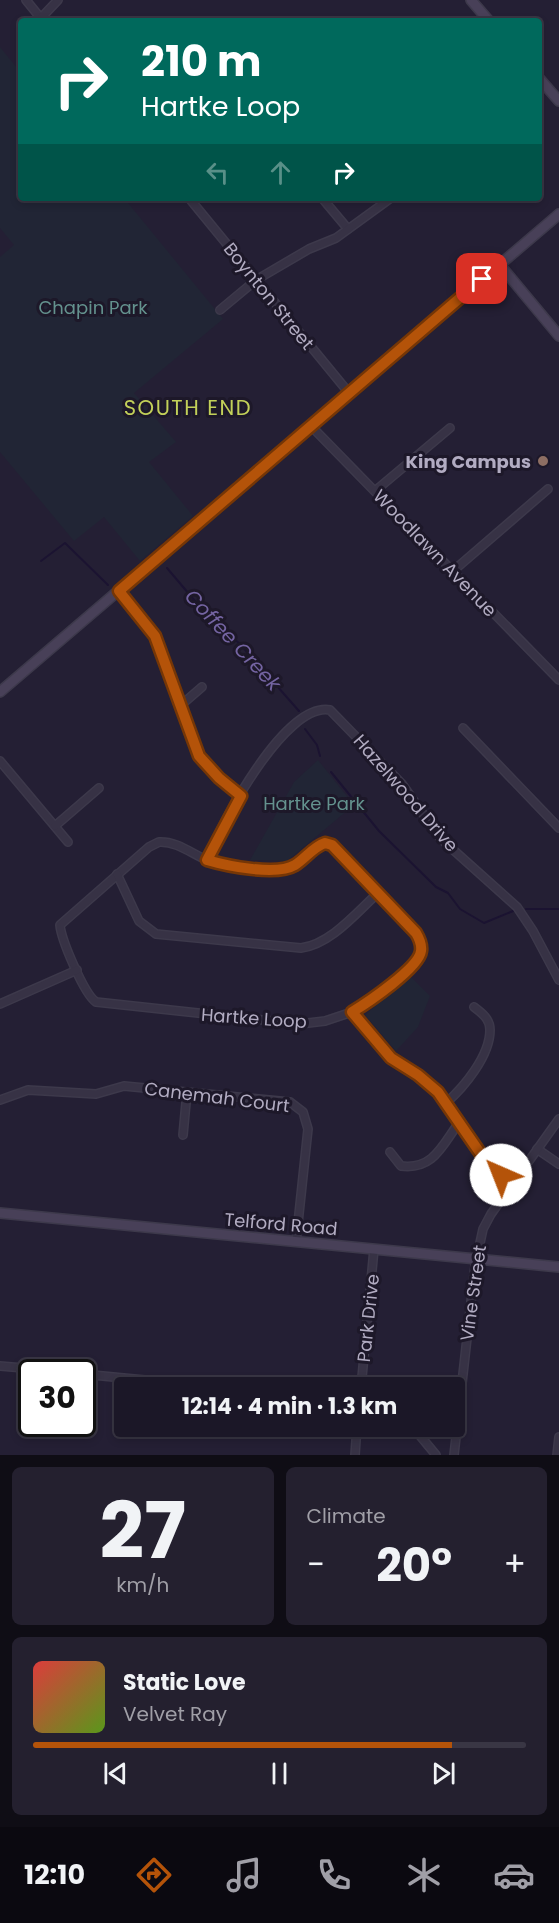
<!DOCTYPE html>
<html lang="en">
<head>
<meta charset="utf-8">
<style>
  :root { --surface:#1b1727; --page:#24202f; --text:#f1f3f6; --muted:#a09fa7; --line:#393644; --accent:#b45309 }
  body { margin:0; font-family:Poppins,sans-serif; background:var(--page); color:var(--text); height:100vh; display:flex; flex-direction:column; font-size:22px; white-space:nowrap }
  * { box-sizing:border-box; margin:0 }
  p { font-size:20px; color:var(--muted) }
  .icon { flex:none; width:33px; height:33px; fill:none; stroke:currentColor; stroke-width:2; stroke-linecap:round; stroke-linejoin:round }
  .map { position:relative; height:1455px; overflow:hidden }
  .sheet { display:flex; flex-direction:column; gap:12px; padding:12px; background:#0f0d15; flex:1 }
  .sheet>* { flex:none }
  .banner { position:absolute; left:18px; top:18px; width:524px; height:183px; border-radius:6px; box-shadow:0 3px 9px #0003,0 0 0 2px var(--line); background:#00695c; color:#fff; overflow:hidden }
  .speed { position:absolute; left:18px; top:1359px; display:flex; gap:12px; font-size:30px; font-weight:700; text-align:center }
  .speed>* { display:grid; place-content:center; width:78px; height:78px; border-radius:50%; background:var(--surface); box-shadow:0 3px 9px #0003,0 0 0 2px var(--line); line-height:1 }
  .speed .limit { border:3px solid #111; border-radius:9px; background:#fff; color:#111 }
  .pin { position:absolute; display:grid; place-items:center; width:51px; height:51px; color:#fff; margin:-26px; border-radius:12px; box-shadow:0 3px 9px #0006 }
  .me { position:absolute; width:66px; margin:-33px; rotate:316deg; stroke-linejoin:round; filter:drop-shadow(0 0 4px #0008) }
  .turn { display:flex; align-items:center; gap:21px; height:126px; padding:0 24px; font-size:27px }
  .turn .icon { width:78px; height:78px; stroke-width:2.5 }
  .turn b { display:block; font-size:42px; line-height:51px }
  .lanes { display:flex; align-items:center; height:57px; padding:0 24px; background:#0003; justify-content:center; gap:30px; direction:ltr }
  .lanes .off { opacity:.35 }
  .big { font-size:45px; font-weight:700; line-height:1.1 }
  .sheet .widget { flex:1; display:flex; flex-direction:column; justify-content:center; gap:9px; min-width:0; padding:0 21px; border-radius:9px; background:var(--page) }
  .sheet .dial { align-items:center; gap:0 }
  .dial b { font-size:78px; line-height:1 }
  .song { display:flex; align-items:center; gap:18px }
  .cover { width:72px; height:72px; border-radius:9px; background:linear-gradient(135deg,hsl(0 70% 55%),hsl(90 70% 35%)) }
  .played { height:6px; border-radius:3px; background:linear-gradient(90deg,var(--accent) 85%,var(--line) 85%) }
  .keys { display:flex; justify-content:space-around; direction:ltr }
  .heat { display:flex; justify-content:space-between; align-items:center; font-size:33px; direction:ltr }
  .sheet .tiles { flex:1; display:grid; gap:12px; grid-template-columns:1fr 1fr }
  .widget:last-child { grid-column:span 2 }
  .trip { position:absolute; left:114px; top:1377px; width:351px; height:60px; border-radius:6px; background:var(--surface); box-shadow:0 3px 9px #0003,0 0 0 2px var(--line); font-weight:700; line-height:60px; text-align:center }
  .menu { display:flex; height:96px; justify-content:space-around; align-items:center; background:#0b0910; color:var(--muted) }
  .menu .icon { width:42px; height:42px }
  .menu .active { color:var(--accent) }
  .menu b { font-size:27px; color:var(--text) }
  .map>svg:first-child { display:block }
</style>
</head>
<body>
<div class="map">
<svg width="559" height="1455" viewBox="0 0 559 1455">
  <rect width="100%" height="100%" fill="#241f34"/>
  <g fill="#212535">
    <path d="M0 47 21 73V198H124L223 319 134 393 176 442 149 462 193 516 140 561 104 517 74 541 0 452V257L14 245 0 228Z"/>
    <path d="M318 760 354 805 287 861 250 860 294 782Z"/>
    <path d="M410 976 430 996 418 1027 396 1051 365 1015Z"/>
  </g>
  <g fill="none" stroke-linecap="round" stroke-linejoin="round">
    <g stroke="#1b1331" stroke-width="2">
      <path d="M41 561 65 543 108 585"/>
      <path d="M167 568 206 614 240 644 299 711"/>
      <path d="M305 729 317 745 320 756"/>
      <path d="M331 772 379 831 436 887 448 893 460 909 484 923 513 911"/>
      <path d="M526 909H559"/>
    </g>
    <g stroke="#3d394b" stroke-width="10">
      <g id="street">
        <path d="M26 0 43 21"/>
        <path d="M41 18 58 0"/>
        <path d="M189 198 349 393"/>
        <path d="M322 198 348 229"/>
        <path d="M220 310 256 280 309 249 336 238 391 198"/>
        <path d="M311 426 559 680"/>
        <path d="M375 491 450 428"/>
        <path d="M453 571 548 489"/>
        <path d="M119 591 155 636 180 706"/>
        <path d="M202 687 180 706C195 750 202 767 241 796"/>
        <path d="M463 728 559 828"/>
        <path d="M0 761 68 842"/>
        <path d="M55 826 99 788"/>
        <path d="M159 842C177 841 192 854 207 860 225 866 268 873 286 868 302 864 310 848 325 843L332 845 416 933 421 951 416 962 366 1003 352 1012 325 1021 300 1024 96 1002C84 994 61 939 60 925L149 847Z"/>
        <path d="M207 860C221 823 285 702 330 710L402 784 440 838 517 907 533 931 559 980"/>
        <path d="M117 874 139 921 156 934 301 948C331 944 356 913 378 893"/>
        <path d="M0 1004 77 970"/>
        <path d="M352 1012 391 1058 418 1075 438 1092 490 1166 513 1182"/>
        <path d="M0 1100 28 1090 96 1094 124 1086 290 1102 303 1112 308 1129 296 1242"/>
        <path d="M446 1103C464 1087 490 1056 490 1030 490 1019 482 1013 474 1007"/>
        <path d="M183 1135 187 1092"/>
        <path d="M537 1149 559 1164"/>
        <path d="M390 1152 401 1166C433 1170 442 1146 458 1124"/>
        <path d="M0 1366 71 1372"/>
        <path d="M82 1374 228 1388"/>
        <path d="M361 1388 374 1249"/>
        <path d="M412 1426 436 1455"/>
        <path d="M355 1455 357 1426"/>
        <path d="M454 1455 475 1266 483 1229 491 1214 559 1119"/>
        <path d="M557 1455 559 1437"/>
      </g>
    </g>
    <g stroke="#3d394b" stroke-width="12">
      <g id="secondary">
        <path d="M471 0 489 21"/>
        <path d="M538 77 559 101"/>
        <path d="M500 265 559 336"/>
        <path d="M0 692 559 214"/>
        <path d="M0 1213 559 1267"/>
      </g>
    </g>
    <use href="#street" stroke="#373245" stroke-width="7"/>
    <use href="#secondary" stroke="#484058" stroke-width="9"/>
  </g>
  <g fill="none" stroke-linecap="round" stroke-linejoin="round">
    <g stroke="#753606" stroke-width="15">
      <path id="route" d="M482 279 119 591 155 636 199 756 219 778 241 796 207 860C227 866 277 876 295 865 306 858 313 847 325 843L332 845 416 933C419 938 422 944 421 951 419 968 367 1003 352 1012L391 1058 418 1075 438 1092 485 1160 501 1175"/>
    </g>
    <use href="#route" stroke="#b45309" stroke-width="10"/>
  </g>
  <circle fill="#8d6e63" stroke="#1d1829" stroke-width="2" cx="543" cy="461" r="6"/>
  <g text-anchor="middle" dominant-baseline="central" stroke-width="6" stroke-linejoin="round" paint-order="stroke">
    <g font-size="18" fill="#b2acc2" stroke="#1d1829">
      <text transform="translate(269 296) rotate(51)">Boynton Street</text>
      <text transform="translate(435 553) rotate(46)">Woodlawn Avenue</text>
      <text transform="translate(406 793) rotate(49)">Hazelwood Drive</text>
      <text transform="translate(254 1018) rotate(4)">Hartke Loop</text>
      <text transform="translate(217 1097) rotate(7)">Canemah Court</text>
      <text transform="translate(281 1224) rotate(5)">Telford Road</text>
      <text transform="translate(473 1293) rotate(-82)">Vine Street</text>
      <text transform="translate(368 1318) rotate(-84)">Park Drive</text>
    </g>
    <g font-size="18" fill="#64928e" stroke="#1d1829">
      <text x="93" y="307">Chapin Park</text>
      <text x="314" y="803">Hartke Park</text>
    </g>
    <g font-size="18" font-weight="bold" fill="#b2acc2" stroke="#1d1829" text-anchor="end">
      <text x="531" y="461">King Campus</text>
    </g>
    <g font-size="20" font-style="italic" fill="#7464a2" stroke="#1d1829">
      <text transform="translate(233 640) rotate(47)">Coffee Creek</text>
    </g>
    <g font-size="21" letter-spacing="1.5" fill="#c2d059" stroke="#1d1829">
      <text x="188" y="407">SOUTH END</text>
    </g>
  </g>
</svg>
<div class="speed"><div class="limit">30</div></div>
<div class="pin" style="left:482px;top:279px;background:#d93025"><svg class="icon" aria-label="arrive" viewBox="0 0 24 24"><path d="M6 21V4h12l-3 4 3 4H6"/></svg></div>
<svg class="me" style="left:501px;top:1175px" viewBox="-20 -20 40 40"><circle r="19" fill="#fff"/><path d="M0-13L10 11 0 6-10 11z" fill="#b45309"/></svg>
<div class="trip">12:14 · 4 min · 1.3 km</div>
<div class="banner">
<div class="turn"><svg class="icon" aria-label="right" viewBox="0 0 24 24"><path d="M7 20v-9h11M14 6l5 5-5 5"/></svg><div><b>210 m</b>Hartke Loop</div></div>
<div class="lanes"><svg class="icon off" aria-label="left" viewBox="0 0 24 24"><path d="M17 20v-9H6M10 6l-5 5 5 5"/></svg><svg class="icon off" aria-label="ahead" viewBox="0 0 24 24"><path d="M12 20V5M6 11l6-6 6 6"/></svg><svg class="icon" aria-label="right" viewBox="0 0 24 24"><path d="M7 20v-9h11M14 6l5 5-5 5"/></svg></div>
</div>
</div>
<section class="sheet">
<div class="tiles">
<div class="widget dial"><b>27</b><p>km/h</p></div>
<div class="widget"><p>Climate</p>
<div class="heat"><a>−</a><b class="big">20°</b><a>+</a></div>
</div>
<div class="widget">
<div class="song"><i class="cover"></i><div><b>Static Love</b><p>Velvet Ray</p></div></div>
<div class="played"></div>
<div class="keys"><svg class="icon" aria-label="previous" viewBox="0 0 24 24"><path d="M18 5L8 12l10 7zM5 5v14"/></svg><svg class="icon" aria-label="pause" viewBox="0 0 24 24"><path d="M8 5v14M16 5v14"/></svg><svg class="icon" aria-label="next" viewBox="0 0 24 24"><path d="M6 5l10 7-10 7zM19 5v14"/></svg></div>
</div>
</div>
</section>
<nav class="menu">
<b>12:10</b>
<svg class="icon active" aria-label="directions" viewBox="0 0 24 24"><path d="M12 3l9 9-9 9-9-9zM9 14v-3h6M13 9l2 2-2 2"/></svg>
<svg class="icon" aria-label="music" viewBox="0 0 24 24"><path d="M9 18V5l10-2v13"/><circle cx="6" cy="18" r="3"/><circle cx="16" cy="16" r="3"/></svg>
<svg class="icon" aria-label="phone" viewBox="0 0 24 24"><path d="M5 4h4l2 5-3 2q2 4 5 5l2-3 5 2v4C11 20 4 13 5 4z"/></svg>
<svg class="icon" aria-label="climate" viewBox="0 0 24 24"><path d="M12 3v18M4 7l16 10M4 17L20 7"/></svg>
<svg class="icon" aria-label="car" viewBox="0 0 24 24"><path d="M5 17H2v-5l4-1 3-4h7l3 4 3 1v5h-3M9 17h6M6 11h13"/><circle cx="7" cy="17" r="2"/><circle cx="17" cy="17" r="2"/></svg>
</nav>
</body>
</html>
